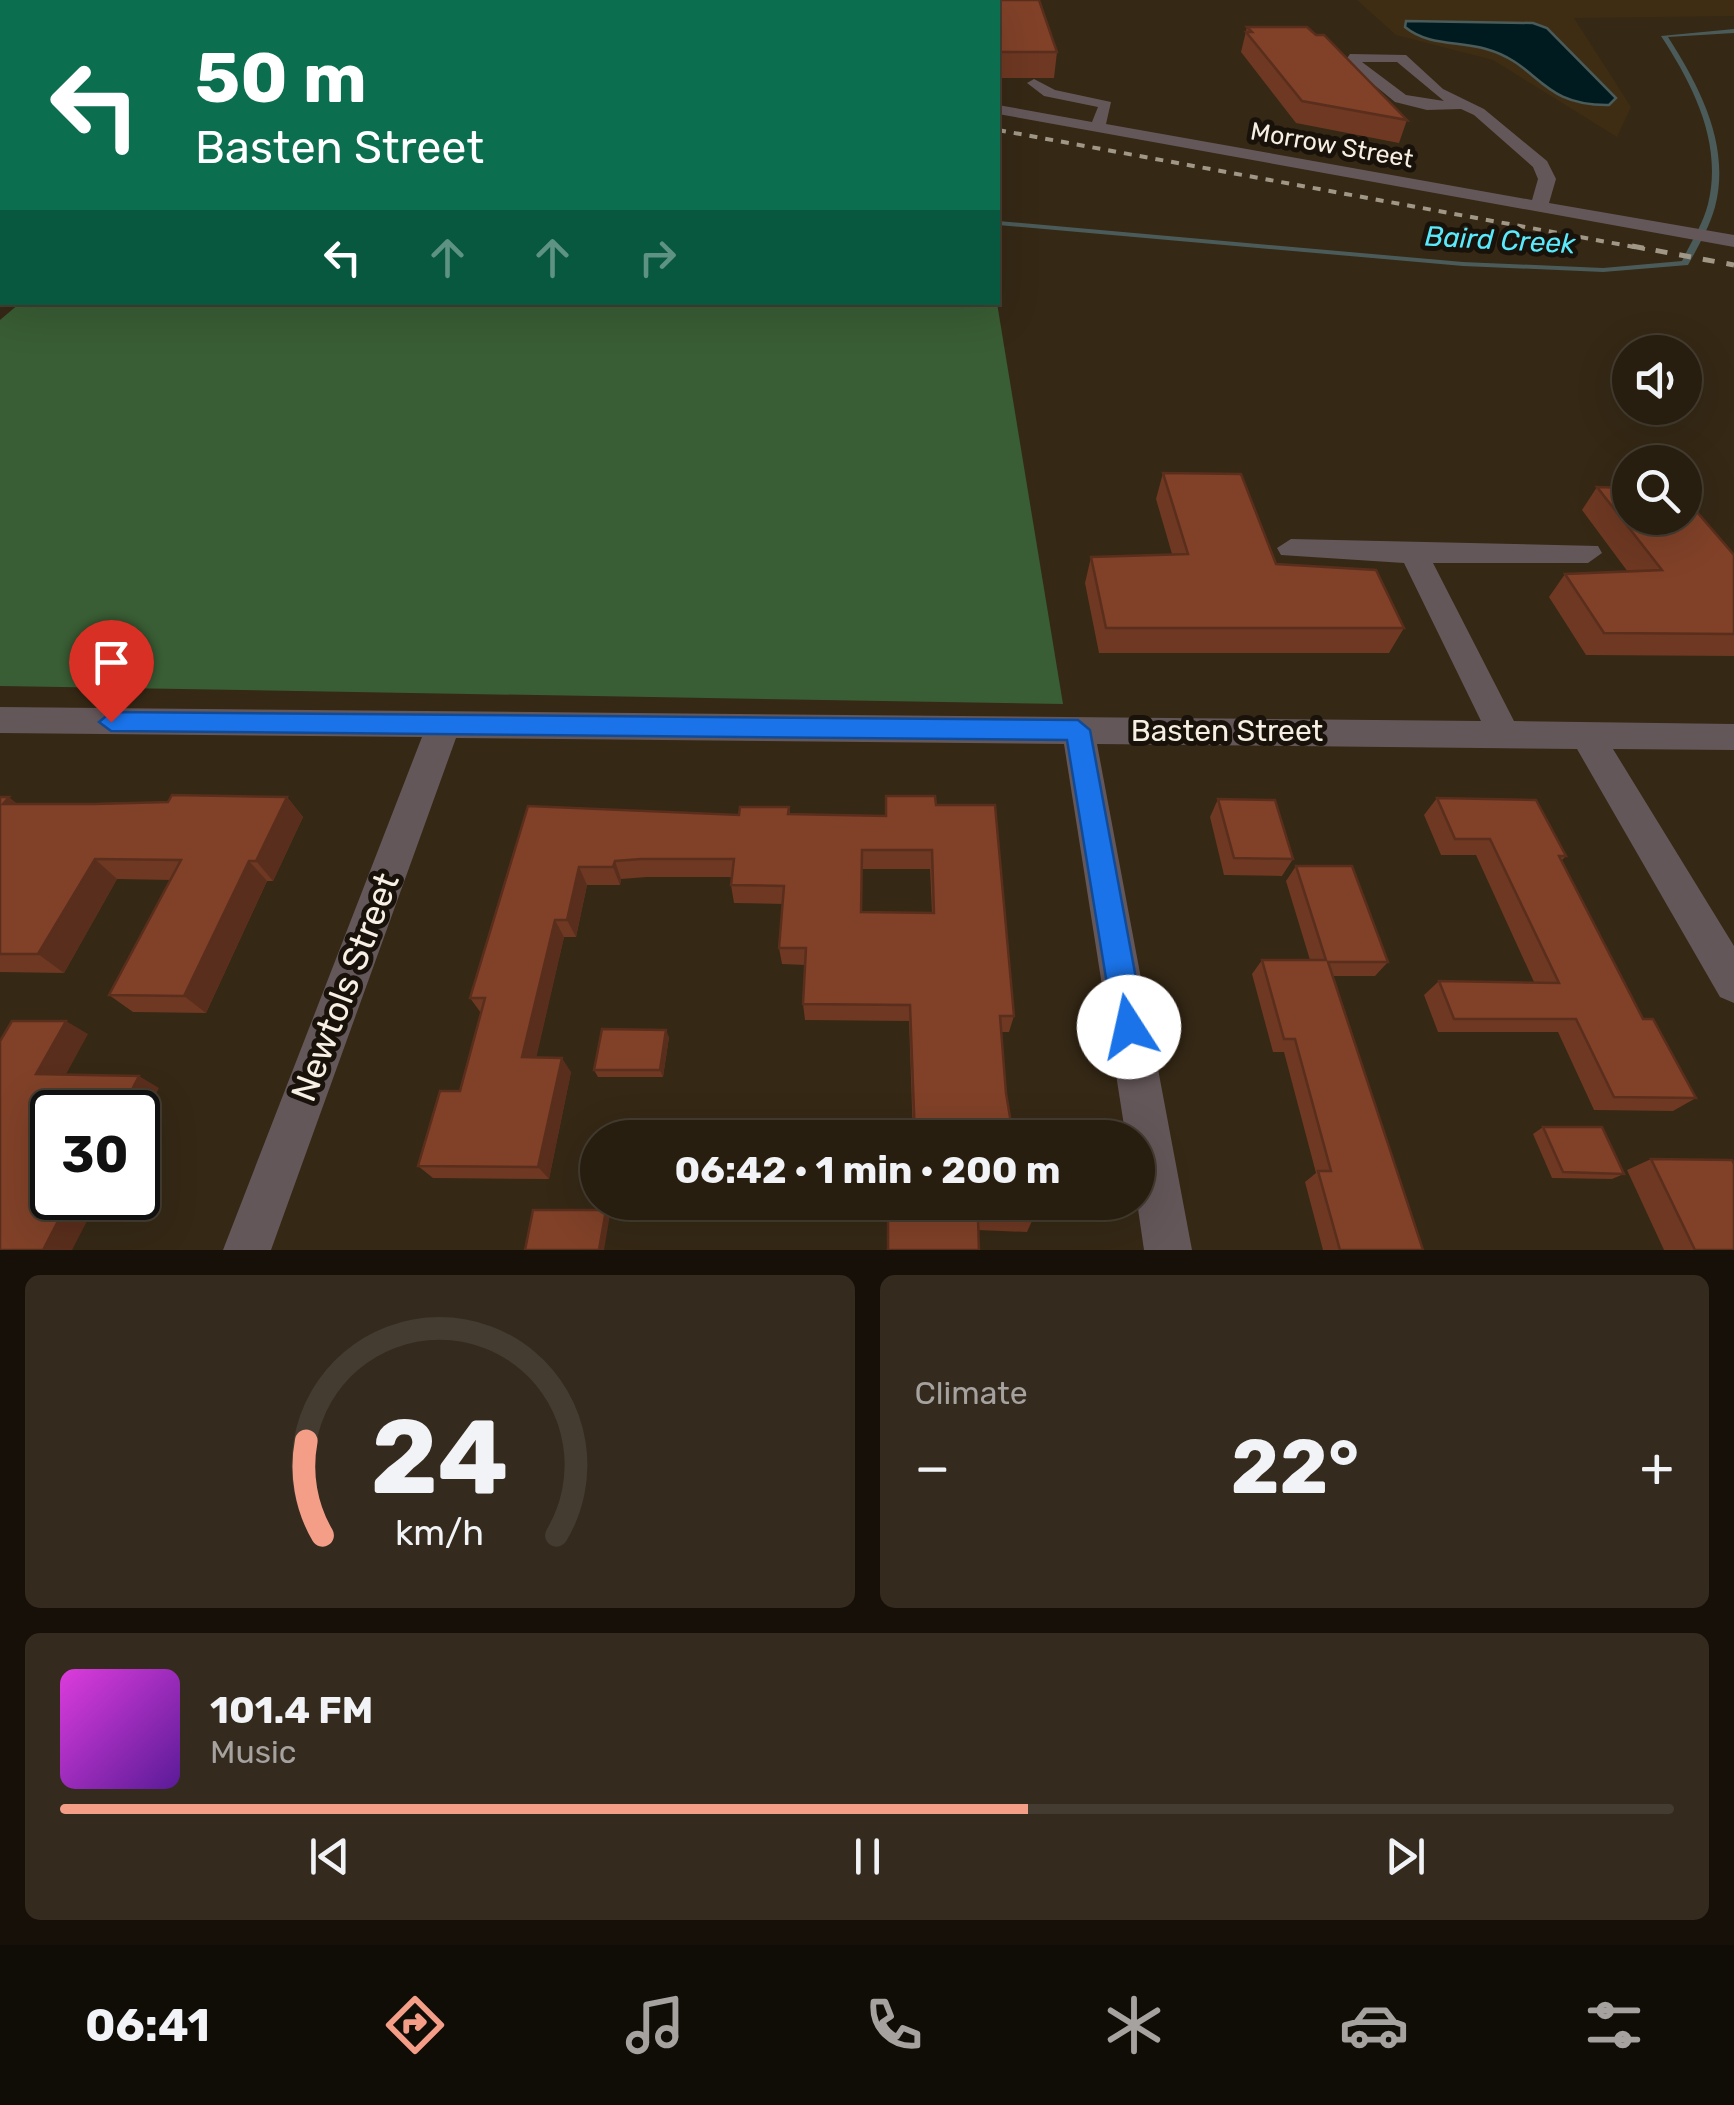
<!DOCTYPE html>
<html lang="en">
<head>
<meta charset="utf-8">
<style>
  :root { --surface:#281e10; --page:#342b1e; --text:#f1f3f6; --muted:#a5a29f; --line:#443c30; --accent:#f49e88 }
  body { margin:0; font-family:Rubik,sans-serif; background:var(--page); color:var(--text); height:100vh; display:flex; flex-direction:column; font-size:38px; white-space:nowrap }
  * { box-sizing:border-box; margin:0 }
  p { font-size:32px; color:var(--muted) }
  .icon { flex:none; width:55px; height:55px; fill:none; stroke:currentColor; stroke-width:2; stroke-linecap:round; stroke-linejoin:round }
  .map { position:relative; height:1250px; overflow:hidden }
  .side { display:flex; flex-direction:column; gap:25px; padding:25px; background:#161009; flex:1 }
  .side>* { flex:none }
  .guide { position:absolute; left:0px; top:0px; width:1000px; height:305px; box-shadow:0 10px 40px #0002,0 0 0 2px var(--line); background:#0b6e4f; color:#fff; overflow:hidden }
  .buttons { position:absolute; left:1612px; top:335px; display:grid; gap:20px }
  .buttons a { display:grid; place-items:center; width:90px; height:90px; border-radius:50%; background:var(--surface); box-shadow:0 10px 40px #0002,0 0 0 2px var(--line); font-size:50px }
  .speed { position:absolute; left:30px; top:1090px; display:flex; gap:20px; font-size:50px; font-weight:700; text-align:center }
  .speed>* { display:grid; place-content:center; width:130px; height:130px; border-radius:50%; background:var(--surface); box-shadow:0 10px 40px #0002,0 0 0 2px var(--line); line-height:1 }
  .speed .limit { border:5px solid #111; border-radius:15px; background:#fff; color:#111 }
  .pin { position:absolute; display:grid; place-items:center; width:85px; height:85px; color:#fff; margin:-102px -42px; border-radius:50% 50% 50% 0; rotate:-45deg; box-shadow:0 0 10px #0007 }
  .pin .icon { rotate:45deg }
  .me { position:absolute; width:110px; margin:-55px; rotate:350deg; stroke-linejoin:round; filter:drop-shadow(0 0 8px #0008) }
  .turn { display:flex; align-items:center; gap:35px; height:210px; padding:0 30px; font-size:45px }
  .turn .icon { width:130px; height:130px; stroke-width:2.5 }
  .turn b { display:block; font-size:70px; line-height:85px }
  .lanes { display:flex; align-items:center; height:95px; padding:0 30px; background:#0003; justify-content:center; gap:50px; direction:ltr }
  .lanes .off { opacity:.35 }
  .big { font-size:75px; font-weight:700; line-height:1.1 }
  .side .card { flex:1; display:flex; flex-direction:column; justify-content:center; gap:15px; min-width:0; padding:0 35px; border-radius:15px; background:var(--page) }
  .side .dial { align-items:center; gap:0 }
  .dial svg { height:260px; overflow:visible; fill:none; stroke:var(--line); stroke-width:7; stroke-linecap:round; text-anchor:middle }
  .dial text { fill:var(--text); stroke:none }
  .song { display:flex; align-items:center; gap:30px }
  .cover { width:120px; height:120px; border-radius:15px; background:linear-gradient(135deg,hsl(300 70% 55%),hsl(270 70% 35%)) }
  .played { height:10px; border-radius:5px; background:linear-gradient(90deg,var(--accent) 60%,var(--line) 60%) }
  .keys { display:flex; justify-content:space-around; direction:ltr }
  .heat { display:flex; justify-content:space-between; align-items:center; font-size:55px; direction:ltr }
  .side .tiles { flex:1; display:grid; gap:25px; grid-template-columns:1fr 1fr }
  .card:last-child { grid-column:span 2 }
  .trip { position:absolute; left:580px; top:1120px; width:575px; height:100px; border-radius:50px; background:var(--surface); box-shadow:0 10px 40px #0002,0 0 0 2px var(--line); font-weight:700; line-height:100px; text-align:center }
  .dock { display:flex; height:160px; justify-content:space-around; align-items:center; background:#100c06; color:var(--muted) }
  .dock .icon { width:70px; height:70px }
  .dock .on { color:var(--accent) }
  .dock b { font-size:45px; color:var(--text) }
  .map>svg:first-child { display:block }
</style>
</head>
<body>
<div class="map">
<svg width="1734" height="1250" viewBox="0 0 1734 1250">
  <rect width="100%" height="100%" fill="#352815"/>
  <path fill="#3e2d13" d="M1357 0H1734V16L1574 18 1631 107 1617 137 1493 60 1396 35Z"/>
  <path fill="#395d34" d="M20 303H997L1063 704 0 686V320Z"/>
  <path fill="#001b1f" stroke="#4a5b5a" stroke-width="2.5" d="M1406 21 1533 23 1547 28 1616 98 1609 105C1539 106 1540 64 1486 49 1458 41 1428 46 1405 27Z"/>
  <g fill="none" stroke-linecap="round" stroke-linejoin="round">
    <g fill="#4a5b5a" fill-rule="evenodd">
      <path d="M1734 29V33L1668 37C1700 87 1731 146 1715 207 1709 228 1698 247 1688 265L1603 272 1463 266 998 225V221L1463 262 1603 268 1682 261C1691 242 1703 224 1708 204 1723 143 1693 85 1661 36Z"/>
      <rect x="0" y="117" width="2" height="4"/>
    </g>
    <g fill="#645759" fill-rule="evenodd">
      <rect x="819" y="0" width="12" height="2"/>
      <path d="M0 2H3L2 10H0Z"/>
      <path d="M1350 54 1406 55 1443 89 1484 109 1547 161 1556 179 1549 203 1734 235V247L998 114V105L1092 122 1098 107 1044 96 1027 83 1034 79 1055 90 1111 102 1106 124 1532 200 1538 179 1533 167 1474 115 1461 109 1427 110 1395 102 1345 61ZM1362 62H1397L1444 101 1406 95Z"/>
      <path d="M1291 539 1598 546 1602 553 1588 563H1433L1514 721 1734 724V750L1613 749 1734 946V1003L1720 997 1577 749 1097 744 1192 1250H1144L1137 1202 1138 1138H1126L1064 744 456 738 271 1250H223L422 737 0 733V707L1481 721 1404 563 1281 555 1277 548Z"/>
    </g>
    <path stroke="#a19787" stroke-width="4" stroke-dasharray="8 8" stroke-linecap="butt" d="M998 130 1645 249"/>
    <path stroke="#a19787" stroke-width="5" stroke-dasharray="12 12" stroke-linecap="butt" d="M1632 246 1734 265"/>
  </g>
  <g fill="#6e3822" fill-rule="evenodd">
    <path d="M914 0H1039L1057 52 1054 78H998V2H915Z"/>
    <path d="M1247 27 1407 120 1399 143 1296 123 1241 52Z"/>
    <path d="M1163 473 1276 564 1404 628 1389 653H1099L1085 583 1091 557 1172 554 1156 499Z"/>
    <path d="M1597 487 1734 555V656L1586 655 1549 597 1565 574 1628 572 1582 510Z"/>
    <path d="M0 797 18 804 168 802 287 797 303 817 273 881H267L206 1013 133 1012 109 995 171 880 117 879 64 973 0 972Z"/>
    <path d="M1437 798 1566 856 1562 860 1643 1019 1696 1098 1673 1111 1594 1110 1558 1032H1438L1424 995 1439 981 1534 982 1476 855H1441L1424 815Z"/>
    <path d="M1218 799 1293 859 1282 876 1224 875 1210 817Z"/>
    <path d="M936 805 1014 1016 1009 1032H1001L1006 1093 1013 1135 1025 1138H913L909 1021 805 1020 803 1004 805 965 782 964 779 948 783 904 734 903 731 885 732 877H647L621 879 620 885H587L576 937H564L536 1057 571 1072 549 1179 433 1178 418 1166 460 1091 481 1013 470 998 528 806 739 815 789 807 790 814 885 816ZM862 869H930L932 913 862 912Z"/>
    <path d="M1296 866 1388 962 1375 976H1332L1423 1250H1323L1305 1182 1316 1173 1284 1052H1273L1252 974 1262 960H1310L1286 881Z"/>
    <path d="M669 1037 663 1077H598L594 1070Z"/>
    <path d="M1543 1127 1624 1174 1612 1179 1552 1178 1533 1134Z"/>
    <path d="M1651 1159 1734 1250H1664L1627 1170Z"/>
    <path d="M915 1202H1031L1032 1221 1027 1232 978 1230 915 1217Z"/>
  </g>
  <g fill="#5a2e1c">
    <path d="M9 797 33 817 3 804Z"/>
    <path d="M287 797 303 817 273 881 256 861Z"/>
    <path d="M95 859 117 879 64 973 38 954Z"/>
    <path d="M249 861 267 881 206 1013 184 996Z"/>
    <path d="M615 861 621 879 620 885 613 867Z"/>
    <path d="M579 867 587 885 576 937 567 920Z"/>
    <path d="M555 920 564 937 533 1072 522 1057Z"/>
    <path d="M66 1021 88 1034 59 1087 36 1074Z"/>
    <path d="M666 1030 669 1037 663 1077 660 1070Z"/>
    <path d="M562 1058 571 1072 549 1179 538 1167Z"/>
    <path d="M139 1076 159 1088 147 1111 157 1117 142 1148 138 1145V1112H132L124 1105Z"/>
    <path d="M70 1198H99L72 1250H43Z"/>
    <path d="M606 1210 610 1215 604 1250H599Z"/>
  </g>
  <g fill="#804128" stroke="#5a2e1c" stroke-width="2.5" fill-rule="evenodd">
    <path d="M917 0H1039L1057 52H998V2H917Z"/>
    <path d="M1247 27H1307L1316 35H1324L1407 120 1302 101 1246 32H1252Z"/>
    <path d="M1163 473 1241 474 1276 564 1376 570 1404 628H1106L1091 557 1188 554Z"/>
    <path d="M1597 487 1630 488V518H1685V498L1734 555V634L1604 633 1565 574 1662 570Z"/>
    <path d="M172 795 287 797 256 861H249L184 996 109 995 181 860 95 859 38 954H0V797H9L3 804H95L168 802Z"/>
    <path d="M886 796H935L936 805H995L1014 1016H1000L1006 1093 1013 1135H1024L1025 1138H915L910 1005 803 1004 806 948H779L784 886 731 885 734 859H641L615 861 613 867H579L567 920H555L522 1057 562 1058 538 1167 418 1166 440 1091H460L485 998H470L528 806 739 815 740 807H789L788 814 886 816ZM862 850H932L934 913 861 912Z"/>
    <path d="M1437 798 1536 800 1566 856H1559L1643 1019H1653L1696 1098 1614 1097 1576 1019H1454L1439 981 1559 983 1490 839H1455Z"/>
    <path d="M1218 799 1275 800 1293 859 1234 858Z"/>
    <path d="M1296 866H1352L1388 962H1328L1423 1250H1340L1318 1171H1331L1295 1039H1284L1262 960H1326Z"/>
    <path d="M12 1021H66L36 1074 139 1076 124 1105H136L132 1112H52V1198H70L43 1250H0V1041Z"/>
    <path d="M602 1029 666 1030 660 1070H594Z"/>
    <path d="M1543 1127H1602L1624 1174 1563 1172Z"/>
    <path d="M1651 1159 1732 1160 1734 1164V1250H1695Z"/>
    <path d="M917 1202H1031L1032 1221 978 1219 979 1250H888V1217H917Z"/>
    <path d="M533 1210H606L599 1250H525Z"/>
  </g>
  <path fill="#1a73e8" stroke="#114b97" stroke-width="2.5" d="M111 712 1078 720 1090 730 1145 1027 1140 1038 1129 1043 1118 1038 1114 1027 1067 740 111 731 99 722Z"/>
  <g text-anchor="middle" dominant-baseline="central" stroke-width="10" stroke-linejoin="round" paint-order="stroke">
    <g font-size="25" fill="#f7efe3" stroke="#18120a">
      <text transform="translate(1332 145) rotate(10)">Morrow Street</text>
    </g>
    <g font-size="28" font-style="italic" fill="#59ebfd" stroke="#18120a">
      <text transform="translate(1500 240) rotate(3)">Baird Creek</text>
    </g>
    <g font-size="30" fill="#f7efe3" stroke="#18120a">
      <text x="1227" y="731">Basten Street</text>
    </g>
    <g font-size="35" fill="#f7efe3" stroke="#18120a">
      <text transform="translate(345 987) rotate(-69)">Newtols Street</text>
    </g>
  </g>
</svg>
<div class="buttons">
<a><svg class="icon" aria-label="sound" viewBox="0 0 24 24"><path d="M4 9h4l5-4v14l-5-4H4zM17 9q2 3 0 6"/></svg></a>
<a><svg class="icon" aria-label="search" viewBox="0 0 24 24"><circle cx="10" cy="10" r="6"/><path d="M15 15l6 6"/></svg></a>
</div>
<div class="speed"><div class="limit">30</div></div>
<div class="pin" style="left:111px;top:722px;background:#d93025"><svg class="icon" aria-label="arrive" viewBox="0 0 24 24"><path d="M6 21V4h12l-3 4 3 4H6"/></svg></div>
<svg class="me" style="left:1129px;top:1027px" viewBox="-20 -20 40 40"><circle r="19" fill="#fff"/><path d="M0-13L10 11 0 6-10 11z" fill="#1a73e8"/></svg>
<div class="trip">06:42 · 1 min · 200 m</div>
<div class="guide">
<div class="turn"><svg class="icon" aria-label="left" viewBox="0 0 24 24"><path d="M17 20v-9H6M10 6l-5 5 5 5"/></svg><div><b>50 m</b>Basten Street</div></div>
<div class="lanes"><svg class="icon" aria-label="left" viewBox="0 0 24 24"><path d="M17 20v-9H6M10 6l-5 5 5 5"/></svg><svg class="icon off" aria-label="ahead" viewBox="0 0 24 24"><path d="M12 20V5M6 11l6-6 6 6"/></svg><svg class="icon off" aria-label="ahead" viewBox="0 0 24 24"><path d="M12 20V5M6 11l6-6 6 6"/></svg><svg class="icon off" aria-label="right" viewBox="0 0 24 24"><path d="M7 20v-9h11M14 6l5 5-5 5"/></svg></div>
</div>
</div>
<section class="side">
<div class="tiles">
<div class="card dial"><svg viewBox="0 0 100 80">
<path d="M14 69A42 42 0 1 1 86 69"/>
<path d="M14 69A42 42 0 0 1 9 40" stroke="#f49e88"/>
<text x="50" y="56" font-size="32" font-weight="700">24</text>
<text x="50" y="72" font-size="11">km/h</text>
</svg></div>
<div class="card"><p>Climate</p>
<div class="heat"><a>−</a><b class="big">22°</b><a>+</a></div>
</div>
<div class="card">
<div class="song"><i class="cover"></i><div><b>101.4 FM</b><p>Music</p></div></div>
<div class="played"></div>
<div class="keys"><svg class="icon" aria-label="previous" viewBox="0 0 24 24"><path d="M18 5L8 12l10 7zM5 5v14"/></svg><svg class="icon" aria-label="pause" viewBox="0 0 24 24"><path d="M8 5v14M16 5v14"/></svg><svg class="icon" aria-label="next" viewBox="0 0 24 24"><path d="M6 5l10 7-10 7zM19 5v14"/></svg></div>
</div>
</div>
</section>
<nav class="dock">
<b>06:41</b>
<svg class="icon on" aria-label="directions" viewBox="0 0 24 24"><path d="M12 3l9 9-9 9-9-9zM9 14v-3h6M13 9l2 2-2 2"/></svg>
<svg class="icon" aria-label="music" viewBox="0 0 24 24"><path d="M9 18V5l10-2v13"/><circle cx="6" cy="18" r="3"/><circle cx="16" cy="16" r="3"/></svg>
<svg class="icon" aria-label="phone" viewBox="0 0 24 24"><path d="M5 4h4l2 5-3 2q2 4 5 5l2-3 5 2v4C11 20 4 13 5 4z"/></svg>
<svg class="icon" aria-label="climate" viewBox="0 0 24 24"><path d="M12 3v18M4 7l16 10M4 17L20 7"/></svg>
<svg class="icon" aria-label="car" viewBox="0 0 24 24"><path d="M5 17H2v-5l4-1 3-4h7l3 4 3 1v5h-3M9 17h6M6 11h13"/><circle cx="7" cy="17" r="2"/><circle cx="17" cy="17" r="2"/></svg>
<svg class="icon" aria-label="filters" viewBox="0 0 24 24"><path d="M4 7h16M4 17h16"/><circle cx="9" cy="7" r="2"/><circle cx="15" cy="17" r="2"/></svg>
</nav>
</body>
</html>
